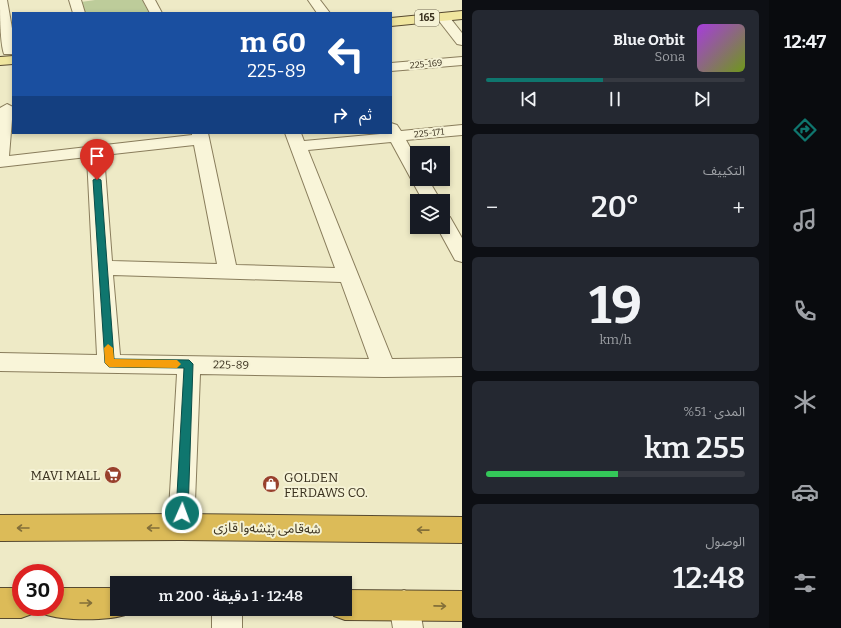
<!DOCTYPE html>
<html lang="ar">
<head>
<meta charset="utf-8">
<style>
  :root { --surface:#171b24; --page:#242831; --text:#f1f3f6; --muted:#9ea1a6; --line:#363941; --accent:#0f766e }
  body { margin:0; font-family:Bitter,"Noto Sans Arabic",serif; background:var(--page); color:var(--text); direction:rtl; height:100vh; display:flex; flex-direction:column; font-size:15px; white-space:nowrap }
  * { box-sizing:border-box; margin:0 }
  p { font-size:13px; color:var(--muted) }
  .icon { flex:none; width:22px; height:22px; fill:none; stroke:currentColor; stroke-width:2; stroke-linecap:round; stroke-linejoin:round }
  .map { position:relative; flex:1; overflow:hidden; direction:ltr }
  .drawer { display:flex; flex-direction:column; gap:10px; padding:10px; background:#0d0f14; width:307px }
  .drawer>* { flex:none }
  .top-card { position:absolute; left:12px; top:12px; width:380px; height:122px; border-radius:0px; box-shadow:0 2px 6px #0003; direction:rtl; background:#1a4fa0; color:#fff; overflow:hidden }
  .fabs { position:absolute; left:410px; top:146px; display:grid; gap:8px }
  .fabs a { display:grid; place-items:center; width:40px; height:40px; border-radius:0px; background:var(--surface); box-shadow:0 2px 6px #0003; font-size:20px }
  .speed { position:absolute; left:12px; top:564px; display:flex; gap:8px; font-size:20px; font-weight:700; text-align:center }
  .speed>* { display:grid; place-content:center; width:52px; height:52px; border-radius:50%; background:var(--surface); box-shadow:0 2px 6px #0003; line-height:1 }
  .speed .limit { border:6px solid #d22; background:#fff; color:#111 }
  .pin { position:absolute; display:grid; place-items:center; width:34px; height:34px; color:#fff; margin:-41px -17px; border-radius:50% 50% 50% 0; rotate:-45deg; box-shadow:0 0 4px #0007 }
  .pin .icon { rotate:45deg }
  .me { position:absolute; width:44px; margin:-22px; rotate:2deg; stroke-linejoin:round; filter:drop-shadow(0 0 3px #0008) }
  .turn { display:flex; align-items:center; gap:14px; height:84px; padding:0 20px; font-size:18px }
  .turn .icon { width:52px; height:52px; stroke-width:2.5 }
  .turn b { display:block; font-size:28px; line-height:34px }
  .then { display:flex; align-items:center; height:38px; padding:0 20px; background:#0003; gap:8px; font-size:15px }
  .big { font-size:30px; font-weight:600; line-height:1.1 }
  .drawer .card { flex:1; display:flex; flex-direction:column; justify-content:center; gap:6px; min-width:0; padding:0 14px; border-radius:6px; background:var(--page) }
  .drawer .dial { align-items:center; gap:0 }
  .dial b { font-size:52px; line-height:1 }
  .song { display:flex; align-items:center; gap:12px }
  .cover { width:48px; height:48px; border-radius:6px; background:linear-gradient(135deg,hsl(280 70% 55%),hsl(80 70% 35%)) }
  .played { height:4px; border-radius:2px; background:linear-gradient(90deg,var(--accent) 45%,var(--line) 45%) }
  .keys { display:flex; justify-content:space-around; direction:ltr }
  .heat { display:flex; justify-content:space-between; align-items:center; font-size:22px; direction:ltr }
  .charge { height:6px; border-radius:3px; background:linear-gradient(90deg,#34c759 51%,var(--line) 0) }
  .trip { position:absolute; left:110px; top:576px; width:242px; height:40px; border-radius:0px; background:var(--surface); box-shadow:0 2px 6px #0003; font-weight:600; line-height:40px; text-align:center; direction:rtl }
  main { display:flex; flex:1; min-height:0 }
  .tab-bar { display:flex; flex-direction:column; width:72px; justify-content:space-around; align-items:center; background:#090b0e; color:var(--muted) }
  .tab-bar .icon { width:28px; height:28px }
  .tab-bar .active { color:var(--accent) }
  .tab-bar b { font-size:18px; color:var(--text) }
  .map>svg:first-child { display:block }
</style>
</head>
<body>
<main>
<nav class="tab-bar">
<b>12:47</b>
<svg class="icon active" aria-label="directions" viewBox="0 0 24 24"><path d="M12 3l9 9-9 9-9-9zM9 14v-3h6M13 9l2 2-2 2"/></svg>
<svg class="icon" aria-label="music" viewBox="0 0 24 24"><path d="M9 18V5l10-2v13"/><circle cx="6" cy="18" r="3"/><circle cx="16" cy="16" r="3"/></svg>
<svg class="icon" aria-label="phone" viewBox="0 0 24 24"><path d="M5 4h4l2 5-3 2q2 4 5 5l2-3 5 2v4C11 20 4 13 5 4z"/></svg>
<svg class="icon" aria-label="climate" viewBox="0 0 24 24"><path d="M12 3v18M4 7l16 10M4 17L20 7"/></svg>
<svg class="icon" aria-label="car" viewBox="0 0 24 24"><path d="M5 17H2v-5l4-1 3-4h7l3 4 3 1v5h-3M9 17h6M6 11h13"/><circle cx="7" cy="17" r="2"/><circle cx="17" cy="17" r="2"/></svg>
<svg class="icon" aria-label="filters" viewBox="0 0 24 24"><path d="M4 7h16M4 17h16"/><circle cx="9" cy="7" r="2"/><circle cx="15" cy="17" r="2"/></svg>
</nav>
<section class="drawer">
<div class="card">
<div class="song"><i class="cover"></i><div><b>Blue Orbit</b><p>Sona</p></div></div>
<div class="played"></div>
<div class="keys"><svg class="icon" aria-label="previous" viewBox="0 0 24 24"><path d="M18 5L8 12l10 7zM5 5v14"/></svg><svg class="icon" aria-label="pause" viewBox="0 0 24 24"><path d="M8 5v14M16 5v14"/></svg><svg class="icon" aria-label="next" viewBox="0 0 24 24"><path d="M6 5l10 7-10 7zM19 5v14"/></svg></div>
</div>
<div class="card"><p>التكييف</p>
<div class="heat"><a>−</a><b class="big">20°</b><a>+</a></div>
</div>
<div class="card dial"><b>19</b><p>km/h</p></div>
<div class="card"><p>المدى · 51%</p><b class="big">255 km</b><div class="charge"></div></div>
<div class="card"><p>الوصول</p><b class="big">12:48</b></div>
</section>
<div class="map">
<svg width="462" height="628" viewBox="0 0 462 628">
  <rect width="100%" height="100%" fill="#eeeac6"/>
  <path fill="#bdcc9a" d="M95 0H142L149 13H85L81 2Z"/>
  <g fill="none" stroke-linecap="round" stroke-linejoin="round">
    <g stroke="#897d5c" stroke-width="2">
      <g id="minor">
        <path d="M0 0H7L13 34V54H4C0 43 0 14 0 0Z"/>
        <path d="M69 0H81L85 13H73Z"/>
        <path d="M143 0H155L162 13H150Z"/>
        <path d="M308 0H320L330 13H317Z"/>
        <path d="M442 13 447 14 462 33V45L457 44 436 17Z"/>
        <path d="M462 57V65L391 71V63Z"/>
        <path d="M7 104 13 107 9 156 192 135V133H208L236 265 335 268 285 133H301L304 141 391 133V123L397 125 401 131 462 125V135L406 140 417 160V179H428L441 201H423L391 142 308 150 392 359 462 358V376L384 377 200 374 194 527 191 536 181 540 171 536 168 527 177 374 0 371V353L97 355 87 157 0 167V108ZM194 145 217 264 112 261 104 155ZM113 275 341 282 369 359 120 355Z"/>
        <path d="M443 215 450 217 462 238V262L455 260 437 227H443Z"/>
        <path d="M404 590 414 595 419 605 423 628H393L389 605 394 595Z"/>
        <rect x="212" y="609" width="30" height="19"/>
      </g>
    </g>
    <g stroke="#574a30" stroke-width="2">
      <g id="major">
        <path d="M462 11V19L391 26V18Z"/>
        <path d="M13 56V64L0 65V57Z"/>
      </g>
    </g>
    <g stroke="#574a30" stroke-width="2">
      <g id="highway">
        <path d="M181 514 462 517V543L181 540 0 541V515Z"/>
        <path d="M0 588H21V607H35L32 614 21 618H0Z"/>
        <path d="M55 588H117V609H130L128 614C110 621 62 621 44 614L41 607H55Z"/>
        <path d="M345 590 462 591V621L345 620 334 616 331 609H345Z"/>
      </g>
    </g>
    <use href="#minor" fill="#f9f5d9" fill-rule="evenodd"/>
    <use href="#major" fill="#f0e69f" fill-rule="evenodd"/>
    <use href="#highway" fill="#dcbb58" fill-rule="evenodd"/>
  </g>
  <defs><path id="oneway-shaft" d="M-6 0H5M1.5-3L5.5 0L1.5 3" fill="none" stroke-width="1.6" stroke-linecap="round" stroke-linejoin="round"/></defs>
  <g stroke="#836f39">
    <use href="#oneway-shaft" transform="translate(23 528) rotate(180)"/>
    <use href="#oneway-shaft" transform="translate(153 528) rotate(180)"/>
    <use href="#oneway-shaft" transform="translate(423 530) rotate(-179)"/>
    <use href="#oneway-shaft" transform="translate(86 603)"/>
    <use href="#oneway-shaft" transform="translate(440 606) rotate(1)"/>
  </g>
  <path fill="#0f766e" stroke="#0a4d48" d="M97 178 101 180 114 359 189 360 193 364 188 513 186 516 182 518 178 516 176 513 184 368 109 367 105 363 93 180Z"/>
  <path fill="#f59e0b" d="M108 344 113 348 114 359 177 360 181 364 177 368 109 367 105 363 104 348Z"/>
  <defs>
    <g id="supermarket-disc" transform="scale(0.9)"><circle r="9.5" fill="#98402c" stroke="#f5f2d5"/><path d="M-6-5.5h2.5l.6 2H6L4.5 2H-2.5L-4.4-4H-6ZM-1.5 3.2a1.3 1.3 0 1 0 .1 0ZM3 3.2a1.3 1.3 0 1 0 .1 0Z" fill="#fff"/></g>
    <g id="shop-disc" transform="scale(0.9)"><circle r="9.5" fill="#98402c" stroke="#f5f2d5"/><path d="M-5-2.5h2.3a2.7 3.5 0 0 1 5.4 0H5L5.5 6h-11ZM-1.5-2.5h3a1.5 2.3 0 0 0-3 0Z" fill="#fff"/></g>
  </defs>
  <g fill-rule="evenodd">
    <use href="#supermarket-disc" x="113" y="475"/>
    <use href="#shop-disc" x="271" y="484"/>
  </g>
  <g text-anchor="middle" dominant-baseline="central" stroke-width="4" stroke-linejoin="round" paint-order="stroke">
    <g font-size="9" fill="#3a311f" stroke="#f5f2d5">
      <text transform="translate(426 64) rotate(-5)">225-169</text>
      <text transform="translate(429 133) rotate(-6)">225-171</text>
    </g>
    <rect fill="#f5f2d5" stroke="#726b56" stroke-width="1" x="415" y="10" width="24" height="16" rx="3"/>
    <g font-size="10" font-weight="bold" fill="#3a311f">
      <text x="427" y="18">165</text>
    </g>
    <g font-size="11" fill="#3a311f" stroke="#f5f2d5">
      <text transform="translate(231 365) rotate(1)">225-89</text>
    </g>
    <g font-size="13" fill="#3a311f" stroke="#f5f2d5" text-anchor="end">
      <text x="100" y="475">MAVI MALL</text>
      <text x="284" y="477" text-anchor="start">GOLDEN<tspan x="284" dy="15">FERDAWS CO.</tspan></text>
    </g>
    <g font-size="13" fill="#3a311f" stroke="#f5f2d5">
      <text transform="translate(267 528) rotate(1)">شەقامی پێشەوا قازی</text>
    </g>
  </g>
</svg>
<div class="fabs">
<a><svg class="icon" aria-label="sound" viewBox="0 0 24 24"><path d="M4 9h4l5-4v14l-5-4H4zM17 9q2 3 0 6"/></svg></a>
<a><svg class="icon" aria-label="layers" viewBox="0 0 24 24"><path d="M12 4l9 5-9 5-9-5zM3 14l9 5 9-5"/></svg></a>
</div>
<div class="speed"><div class="limit">30</div></div>
<div class="pin" style="left:97px;top:180px;background:#d93025"><svg class="icon" aria-label="arrive" viewBox="0 0 24 24"><path d="M6 21V4h12l-3 4 3 4H6"/></svg></div>
<svg class="me" style="left:182px;top:513px" viewBox="-20 -20 40 40"><circle r="17" fill="#0f766e" stroke="#fff" stroke-width="3"/><path d="M0-11L8 9 0 5-8 9z" fill="#fff"/></svg>
<div class="trip">12:48 · 1 دقيقة · 200 m</div>
<div class="top-card">
<div class="turn"><svg class="icon" aria-label="left" viewBox="0 0 24 24"><path d="M17 20v-9H6M10 6l-5 5 5 5"/></svg><div><b>60 m</b>225-89</div></div>
<div class="then">ثم<svg class="icon" aria-label="right" viewBox="0 0 24 24"><path d="M7 20v-9h11M14 6l5 5-5 5"/></svg></div>
</div>
</div>
</main>
</body>
</html>
